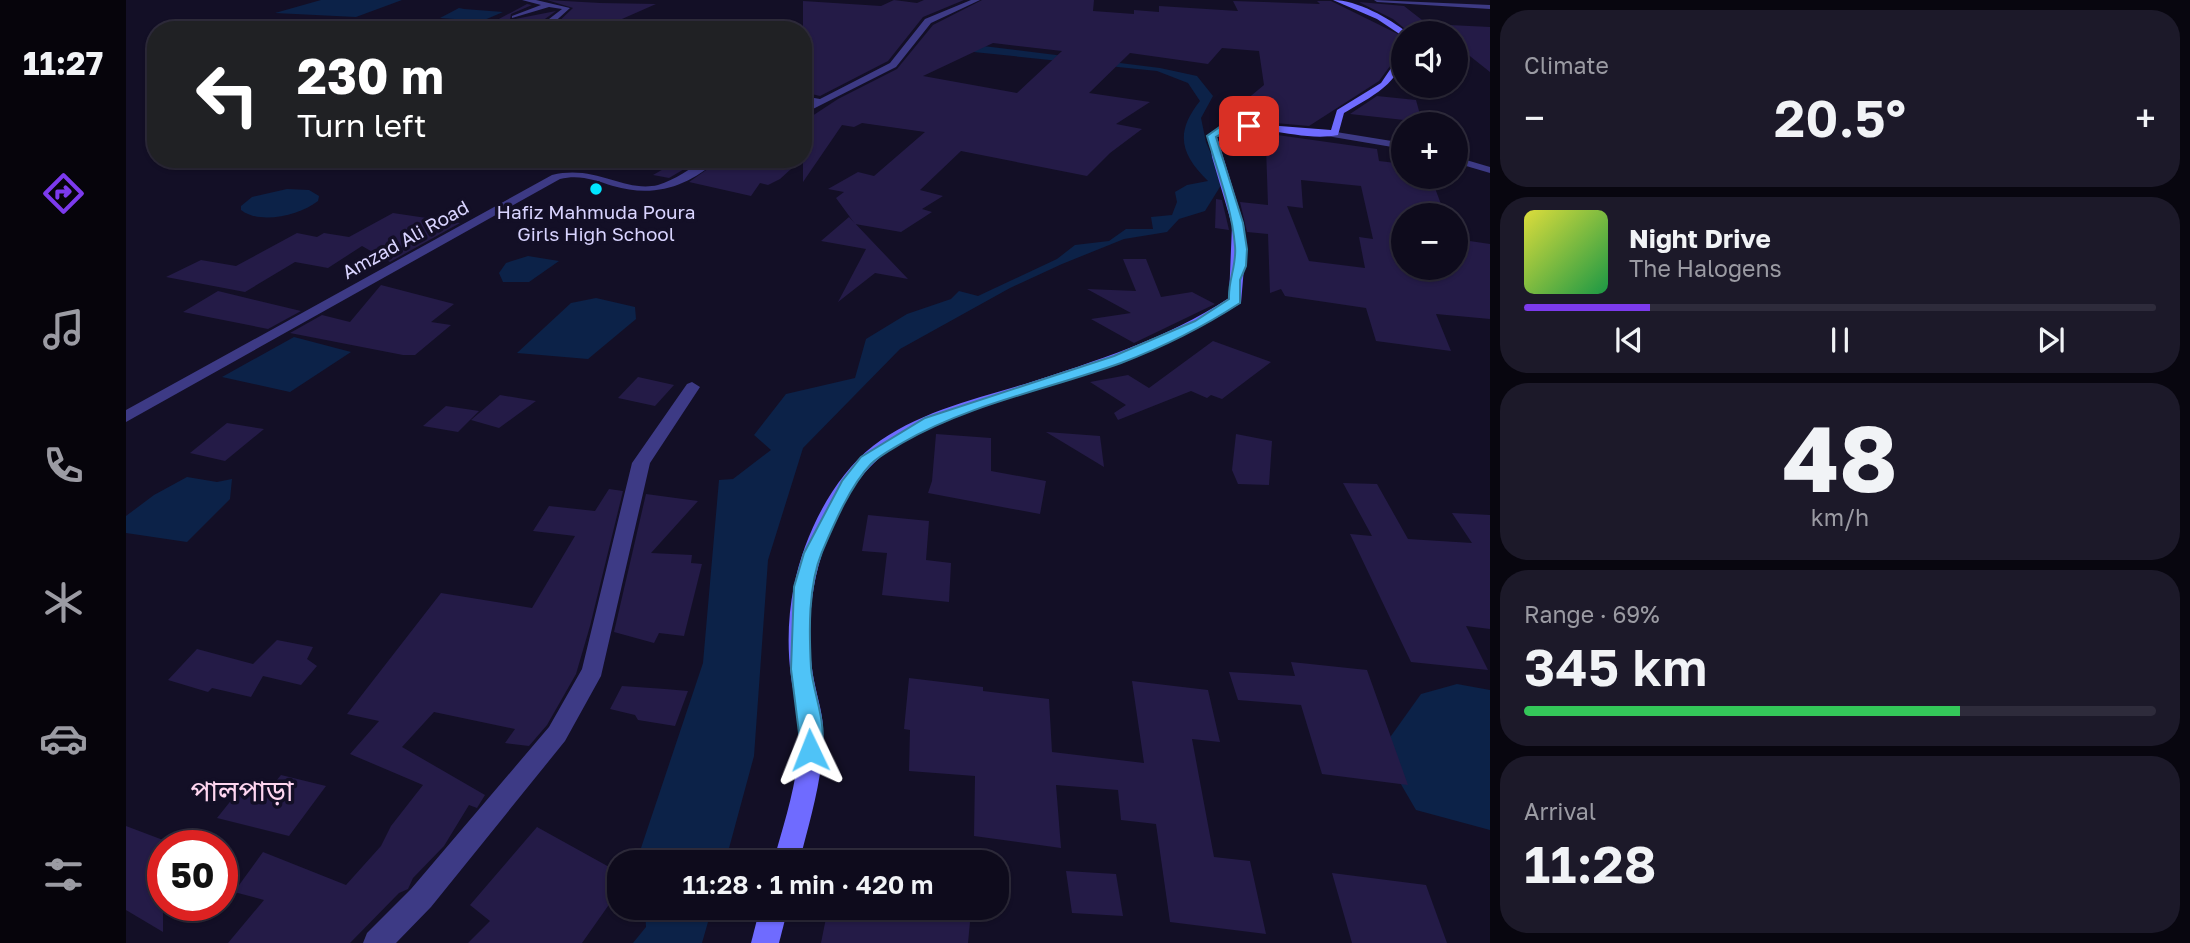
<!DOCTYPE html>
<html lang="en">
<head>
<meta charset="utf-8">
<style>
  :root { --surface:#0e0b1c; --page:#1c1929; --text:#f1f3f6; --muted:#9b9ba3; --line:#2e2b3b; --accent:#7c3aed }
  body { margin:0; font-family:"Golos Text","Noto Sans Bengali",sans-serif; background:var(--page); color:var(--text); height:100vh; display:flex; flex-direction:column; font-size:26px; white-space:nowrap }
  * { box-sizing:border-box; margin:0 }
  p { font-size:23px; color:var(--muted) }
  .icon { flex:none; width:38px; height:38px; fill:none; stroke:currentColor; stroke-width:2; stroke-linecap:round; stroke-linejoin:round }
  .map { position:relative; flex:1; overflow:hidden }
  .sheet { display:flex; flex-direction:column; gap:10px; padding:10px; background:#08060f; width:700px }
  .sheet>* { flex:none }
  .banner { position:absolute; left:21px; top:21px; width:665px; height:147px; border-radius:28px; box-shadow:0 2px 5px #0004,0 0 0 2px var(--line); background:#202124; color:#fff; overflow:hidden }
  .tools { position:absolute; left:1265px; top:21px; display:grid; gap:14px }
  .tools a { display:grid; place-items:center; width:77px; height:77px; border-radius:50%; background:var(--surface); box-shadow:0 2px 5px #0004,0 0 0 2px var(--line); font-size:35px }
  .speed { position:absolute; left:21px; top:830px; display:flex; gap:14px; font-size:35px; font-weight:700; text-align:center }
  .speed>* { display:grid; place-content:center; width:91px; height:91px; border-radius:50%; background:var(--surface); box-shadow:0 2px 5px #0004,0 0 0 2px var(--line); line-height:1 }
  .speed .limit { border:10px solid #d22; background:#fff; color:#111 }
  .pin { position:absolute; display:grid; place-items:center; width:60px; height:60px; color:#fff; margin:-30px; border-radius:14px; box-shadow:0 4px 10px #0006 }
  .me { position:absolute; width:77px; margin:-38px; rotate:358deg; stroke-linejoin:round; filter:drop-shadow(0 0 5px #0008) }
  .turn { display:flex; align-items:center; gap:24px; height:147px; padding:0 35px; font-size:32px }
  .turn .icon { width:91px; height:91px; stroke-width:2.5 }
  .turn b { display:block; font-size:49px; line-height:60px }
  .big { font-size:52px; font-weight:600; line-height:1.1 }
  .sheet .tile { flex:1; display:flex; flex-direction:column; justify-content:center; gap:10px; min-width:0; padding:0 24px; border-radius:28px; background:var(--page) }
  .sheet .dial { align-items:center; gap:0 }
  .dial b { font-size:91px; line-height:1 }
  .song { display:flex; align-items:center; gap:21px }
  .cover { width:84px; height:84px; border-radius:10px; background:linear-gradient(135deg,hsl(60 70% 55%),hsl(140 70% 35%)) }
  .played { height:7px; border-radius:4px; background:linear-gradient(90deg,var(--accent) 20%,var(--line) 20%) }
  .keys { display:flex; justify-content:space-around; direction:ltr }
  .heat { display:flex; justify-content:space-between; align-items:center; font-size:38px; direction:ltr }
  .charge { height:10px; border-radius:5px; background:linear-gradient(90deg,#34c759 69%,var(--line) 0) }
  .trip { position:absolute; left:481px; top:850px; width:402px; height:70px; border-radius:28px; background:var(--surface); box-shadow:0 2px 5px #0004,0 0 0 2px var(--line); font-weight:600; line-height:70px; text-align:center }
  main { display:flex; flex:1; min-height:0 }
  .dock { display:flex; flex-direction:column; width:126px; justify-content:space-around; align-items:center; background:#06040b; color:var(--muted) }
  .dock .icon { width:49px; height:49px }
  .dock .on { color:var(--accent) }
  .dock b { font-size:32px; color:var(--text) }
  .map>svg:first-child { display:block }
</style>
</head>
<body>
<main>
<nav class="dock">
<b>11:27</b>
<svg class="icon on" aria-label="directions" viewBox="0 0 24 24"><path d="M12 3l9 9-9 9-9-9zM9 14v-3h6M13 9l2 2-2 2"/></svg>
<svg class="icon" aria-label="music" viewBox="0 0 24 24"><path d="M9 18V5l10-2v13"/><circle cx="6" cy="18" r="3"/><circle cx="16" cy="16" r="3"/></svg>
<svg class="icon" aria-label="phone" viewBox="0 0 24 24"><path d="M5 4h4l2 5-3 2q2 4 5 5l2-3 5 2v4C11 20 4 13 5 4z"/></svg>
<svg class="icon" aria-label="climate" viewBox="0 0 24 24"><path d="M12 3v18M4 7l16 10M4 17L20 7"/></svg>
<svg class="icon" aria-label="car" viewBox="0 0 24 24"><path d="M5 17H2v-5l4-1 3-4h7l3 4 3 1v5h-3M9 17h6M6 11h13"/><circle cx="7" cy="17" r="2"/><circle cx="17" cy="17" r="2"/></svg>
<svg class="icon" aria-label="filters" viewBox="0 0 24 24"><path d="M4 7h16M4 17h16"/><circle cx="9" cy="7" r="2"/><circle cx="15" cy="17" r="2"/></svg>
</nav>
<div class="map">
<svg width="1364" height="943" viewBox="0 0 1364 943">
  <rect width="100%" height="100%" fill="#130f26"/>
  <g fill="#0c2248">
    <path d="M195 0H276L230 17 149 13Z"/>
    <path d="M333 8 338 9 377 12 356 21 314 18Z"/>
    <path d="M857 46 1034 68 1071 76 1087 96 1075 118 1080 142 1097 182 1079 211 1053 219 1041 232 998 239 936 264 884 288 774 349 677 448 642 560 628 756 599 863H515L514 851 577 663 593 480 607 479 645 450 628 435 660 394 729 378 740 339 781 314 825 299 833 291 852 296 931 259 949 245 983 241 1000 229H1027L1025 217 1046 215 1051 202 1049 192 1061 185 1082 181C1054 154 1049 132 1074 101L1062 83 1031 71 828 50Z"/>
    <path d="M161 189 183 190 193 196 192 201C174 215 134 225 115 210V206L126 197Z"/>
    <path d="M402 256 433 261 403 282H377L373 273 380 263Z"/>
    <path d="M470 298 509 307 510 319 462 359 391 353 445 303Z"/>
    <path d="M168 337 225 352 164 392 96 377Z"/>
    <path d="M61 477 91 482 106 479 104 499 61 542 0 533V516L28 495Z"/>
    <path d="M1331 684 1364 690V830L1290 810 1255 750 1295 694Z"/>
    <path d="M519 908H586L576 943H507L520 927Z"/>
  </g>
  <g fill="#241b47" fill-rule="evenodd">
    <path d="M421 0 474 3 530 4 471 30H460L428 26 447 8Z"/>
    <path d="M768 0 791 3 798 0H838L797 17 762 61 694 96 677 92V1L755 6Z"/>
    <path d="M856 0H968L967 11 1008 14V10L1033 12V6L1112 11 1107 1 1194 4 1191 1H1205L1278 37V47L1253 81 1183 126 1115 120 1107 123 1112 98 1120 100 1138 85 1133 51 1096 48 1082 64 1004 53 963 93 1024 102 990 124 1016 129 984 153 961 176 835 151 794 190 817 196 796 209 806 212 775 232 729 224 710 198 718 192 702 189 732 172 748 176 799 132 736 123 728 127 716 125 677 182V122L712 99 771 69 807 25ZM867 43 936 51 891 93 797 76Z"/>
    <path d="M1233 2 1278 6 1305 27 1299 33H1284L1267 19Z"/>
    <path d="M401 4 406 5 385 14 384 20 430 11 412 24 371 20Z"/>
    <path d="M1303 24 1364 27V72L1330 45V33H1314Z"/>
    <path d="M1251 96 1290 100 1296 122 1224 114Z"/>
    <path d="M1136 133 1251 149 1253 161 1278 164V177L1306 180 1319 215H1278V268L1330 272V239L1364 244V319L1310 314 1325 351 1250 341 1240 308 1159 296 1155 289 1144 293 1142 234 1121 232 1114 202 1142 205 1140 147 1104 142 1107 134ZM1175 180 1235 186 1247 239 1233 237 1239 268 1183 261 1161 206 1177 208Z"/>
    <path d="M555 159H575L543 178 527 175Z"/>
    <path d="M596 159H676L654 179 642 185 634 183 625 196 563 182Z"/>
    <path d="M1090 199 1096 200 1103 230 1089 228Z"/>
    <path d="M267 213 334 223 264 262 236 246 202 268 169 262 119 292 40 277 75 260 110 266 171 233 191 237 198 233 223 237Z"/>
    <path d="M723 217 782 279 749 273 712 302 740 249 695 241Z"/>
    <path d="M997 259H1020L1035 297 1066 292 1089 304 1008 343 965 319 1005 313 961 289 1010 291Z"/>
    <path d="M255 285 328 304 305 322 325 325 289 355H277L164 333 196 315 224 322Z"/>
    <path d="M92 291 175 311 142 329 57 312Z"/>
    <path d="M1087 341 1145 362 1096 399 1085 395 1081 398 1065 391 992 420 988 413 1000 405 964 382 1002 375 1023 388Z"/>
    <path d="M512 377 548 385 529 406 492 398Z"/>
    <path d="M374 395 410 401 373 428 345 420Z"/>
    <path d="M320 406 353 411 332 432 297 426Z"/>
    <path d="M101 423 138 429 99 461 64 453Z"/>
    <path d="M920 432 974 436 978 467Z"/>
    <path d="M810 434 865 438V471L920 481 914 514 802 493 806 481Z"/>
    <path d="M1110 434 1146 441 1143 485 1112 484 1106 470Z"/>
    <path d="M1217 483 1251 484 1282 539 1346 543 1326 513 1364 515V629L1340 626 1362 670 1285 662 1224 534 1246 536Z"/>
    <path d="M483 489 497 491 464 626 450 674 421 725 403 746 379 743 389 729 308 712 276 747 359 795 351 808 343 805 318 846 287 878 282 889 273 893 224 943H102L138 900 108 892 137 852 220 885 255 846 265 826 297 785 224 754 253 721 221 714 315 593 406 608 449 536 407 531 423 506 469 511Z"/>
    <path d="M520 494 572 501 525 553 566 555 565 563 576 564 558 636 533 633 528 643 488 632Z"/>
    <path d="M742 515 803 521 800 560 825 563 823 602 756 595 761 553 736 551Z"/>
    <path d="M151 640 187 647 181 659 191 666 175 685 137 676 125 697 86 688 82 692 42 680 71 649 127 664Z"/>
    <path d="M1165 662 1241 670 1282 785 1196 774 1175 705 1112 700 1103 672 1169 676Z"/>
    <path d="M783 678 857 687V691L923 699 926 752 1018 763 1006 681 1082 690 1094 742 1066 739 1088 857 1124 861 1140 934 1044 922 1030 824 995 820 992 790 930 785 935 848 848 836 849 776 783 771 784 730 778 729Z"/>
    <path d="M496 686 539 689 562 691 549 726 512 720 509 715 484 709Z"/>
    <path d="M155 775 200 786 163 836 91 818 115 788 139 794Z"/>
    <path d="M0 826 37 840V932L0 910Z"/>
    <path d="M411 827 494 873V889L456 943H342L364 921 344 905Z"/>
    <path d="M940 871 990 874 997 916 946 913Z"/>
    <path d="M1206 873 1300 885 1321 943H1226Z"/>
    <path d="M702 908H770L844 922 842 943H695Z"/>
  </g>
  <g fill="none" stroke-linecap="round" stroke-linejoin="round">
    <g fill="#3d3a85" fill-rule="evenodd">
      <path d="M396 0H410L444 8 423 27 433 30H415L414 26 436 9 423 7 386 18V16L415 5Z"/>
      <path d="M845 0H854L805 23 770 67 677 114V107L686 103 677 102V96L694 99 764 63 799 19Z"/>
      <path d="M1248 0 1364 5V9L1251 2Z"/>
      <path d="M1204 131 1278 143V149L1201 136V132Z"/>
      <path d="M1330 157 1364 167V173L1330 163Z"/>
      <path d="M580 159H593C561 187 528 198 487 186 469 180 453 174 434 179L0 422V410L426 175C470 164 498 193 532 185 549 180 565 168 580 159Z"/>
      <path d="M566 382 574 387 524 463 475 676 439 741 305 907 270 943H237L241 933 285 889 423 727 456 669 506 463 561 384Z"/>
    </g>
    <g fill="#6f6bff" fill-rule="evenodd">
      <path d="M1207 0C1231 0 1263 18 1282 33L1275 35 1251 19Z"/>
      <path d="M1278 49C1278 82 1243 98 1218 113L1212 135C1171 143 1131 118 1091 137L1118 225 1120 244 1115 303C1065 335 1013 357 956 376 894 396 795 417 748 463 716 494 696 543 688 586 683 614 682 647 687 675 690 693 696 710 697 727 699 773 684 819 673 863H647C659 819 675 774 673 728 673 710 667 693 665 676 661 647 662 615 668 586 678 536 706 478 747 446 790 413 848 399 899 384 970 361 1040 339 1103 298L1106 225 1086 157 1083 134 1115 123 1205 130 1211 110 1255 83Z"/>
      <path d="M634 908H662L653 943H625Z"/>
    </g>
  </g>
  <path fill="#4fc3f7" stroke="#337fa1" stroke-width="2" d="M1126 124V128L1100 131 1090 137 1117 223 1121 249 1120 266 1114 280V303C1077 327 1037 347 995 363 923 389 843 404 776 443 766 449 754 455 745 464 724 486 708 524 696 552 682 586 683 631 685 668 687 695 705 731 692 757L684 759 676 757 665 669 668 587 678 553 716 481 735 457 799 418 988 356 1069 321 1103 299C1102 280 1111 265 1109 246 1106 209 1092 172 1081 136L1095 126Z"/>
  <circle fill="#00e5ff" stroke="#130f26" stroke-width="2.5" cx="470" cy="189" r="7"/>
  <g text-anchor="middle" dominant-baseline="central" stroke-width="7" stroke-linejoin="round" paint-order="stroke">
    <g font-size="19" fill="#d9d4ff" stroke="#130f26">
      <text x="470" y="211">Hafiz Mahmuda Poura<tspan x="470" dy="22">Girls High School</tspan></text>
    </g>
    <g font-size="19" fill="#d9d4ff" stroke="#130f26">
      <text transform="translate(279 239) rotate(-29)">Amzad Ali Road</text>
    </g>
    <g font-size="28" fill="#ffd6f0" stroke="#130f26">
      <text x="116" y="790">পালপাড়া</text>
    </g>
  </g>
</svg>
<div class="tools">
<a><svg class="icon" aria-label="sound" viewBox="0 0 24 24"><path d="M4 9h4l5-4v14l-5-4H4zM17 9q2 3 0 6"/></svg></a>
<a>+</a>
<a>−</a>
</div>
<div class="speed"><div class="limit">50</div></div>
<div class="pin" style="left:1123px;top:126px;background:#d93025"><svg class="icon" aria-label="arrive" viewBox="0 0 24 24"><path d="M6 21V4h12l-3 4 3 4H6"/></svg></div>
<svg class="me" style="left:684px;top:750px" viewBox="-20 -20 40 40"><path d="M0-17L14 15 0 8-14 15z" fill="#4fc3f7" stroke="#fff" stroke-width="4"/></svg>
<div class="trip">11:28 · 1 min · 420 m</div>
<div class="banner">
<div class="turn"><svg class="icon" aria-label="left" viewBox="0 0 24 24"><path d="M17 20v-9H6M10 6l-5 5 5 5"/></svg><div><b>230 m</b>Turn left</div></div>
</div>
</div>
<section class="sheet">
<div class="tile"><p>Climate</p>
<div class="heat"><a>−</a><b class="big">20.5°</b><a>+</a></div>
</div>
<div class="tile">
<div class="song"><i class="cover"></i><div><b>Night Drive</b><p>The Halogens</p></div></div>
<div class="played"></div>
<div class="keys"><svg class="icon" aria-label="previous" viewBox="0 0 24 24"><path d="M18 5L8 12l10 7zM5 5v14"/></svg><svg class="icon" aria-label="pause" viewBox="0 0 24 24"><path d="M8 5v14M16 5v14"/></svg><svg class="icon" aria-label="next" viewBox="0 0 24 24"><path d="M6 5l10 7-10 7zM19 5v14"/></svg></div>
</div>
<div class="tile dial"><b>48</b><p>km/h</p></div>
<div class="tile"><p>Range · 69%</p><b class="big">345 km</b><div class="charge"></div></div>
<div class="tile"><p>Arrival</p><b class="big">11:28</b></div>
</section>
</main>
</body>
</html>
